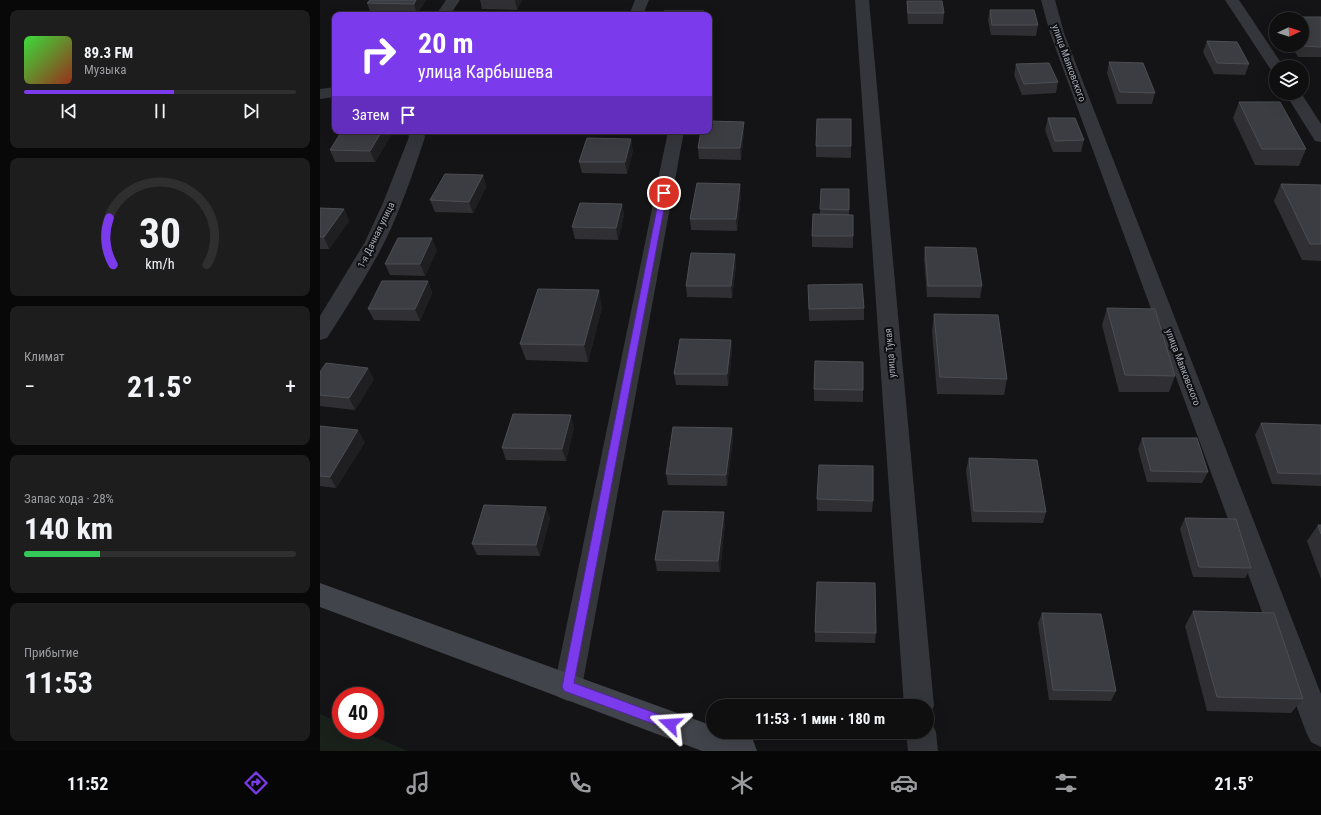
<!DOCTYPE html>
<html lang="ru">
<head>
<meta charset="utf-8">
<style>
  :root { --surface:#0f0f10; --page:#1d1d1e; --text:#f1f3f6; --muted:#9b9c9f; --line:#2f2f30; --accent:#7c3aed }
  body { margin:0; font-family:"Roboto Condensed",sans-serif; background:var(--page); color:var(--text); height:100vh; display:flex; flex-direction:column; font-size:15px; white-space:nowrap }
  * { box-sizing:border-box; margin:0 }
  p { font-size:13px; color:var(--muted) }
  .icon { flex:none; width:22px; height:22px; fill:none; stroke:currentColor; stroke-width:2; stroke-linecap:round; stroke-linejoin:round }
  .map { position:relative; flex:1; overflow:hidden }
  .sheet { display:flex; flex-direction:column; gap:10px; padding:10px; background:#080809; width:320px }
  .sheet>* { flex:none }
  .guide { position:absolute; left:12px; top:12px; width:380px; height:122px; border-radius:8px; box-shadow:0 4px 16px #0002,0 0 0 1px var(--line); background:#7c3aed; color:#fff; overflow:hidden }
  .needle { width:26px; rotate:86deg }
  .tools { position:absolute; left:949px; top:12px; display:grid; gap:8px }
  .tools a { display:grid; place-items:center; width:40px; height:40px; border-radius:50%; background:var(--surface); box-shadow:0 4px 16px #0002,0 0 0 1px var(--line); font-size:20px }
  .speed { position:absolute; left:12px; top:687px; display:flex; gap:8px; font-size:20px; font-weight:700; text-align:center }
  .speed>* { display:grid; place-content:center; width:52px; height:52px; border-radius:50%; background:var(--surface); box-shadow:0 4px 16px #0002,0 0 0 1px var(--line); line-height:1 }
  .speed .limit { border:6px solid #d22; background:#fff; color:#111 }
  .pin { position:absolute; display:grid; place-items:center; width:34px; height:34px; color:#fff; margin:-17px; border:2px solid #fff; border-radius:50%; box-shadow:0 1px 4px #0007 }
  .me { position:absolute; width:44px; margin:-22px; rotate:290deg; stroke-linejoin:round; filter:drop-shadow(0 0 3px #0008) }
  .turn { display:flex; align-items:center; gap:14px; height:84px; padding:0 20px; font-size:18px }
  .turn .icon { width:52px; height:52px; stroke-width:2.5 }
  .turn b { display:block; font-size:28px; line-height:34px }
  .then { display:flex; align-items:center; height:38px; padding:0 20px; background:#0003; gap:8px; font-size:15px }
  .big { font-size:30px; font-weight:700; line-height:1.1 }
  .sheet .widget { flex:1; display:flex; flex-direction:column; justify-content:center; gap:6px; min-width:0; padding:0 14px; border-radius:8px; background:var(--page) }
  .sheet .dial { align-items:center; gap:0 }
  .dial svg { height:104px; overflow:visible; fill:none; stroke:var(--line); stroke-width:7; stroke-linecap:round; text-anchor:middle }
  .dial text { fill:var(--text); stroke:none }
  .song { display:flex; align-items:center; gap:12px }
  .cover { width:48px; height:48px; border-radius:6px; background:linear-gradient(135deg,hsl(120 70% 55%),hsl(10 70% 35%)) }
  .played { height:4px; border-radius:2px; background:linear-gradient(90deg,var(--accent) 55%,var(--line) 55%) }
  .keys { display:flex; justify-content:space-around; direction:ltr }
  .heat { display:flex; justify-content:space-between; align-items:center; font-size:22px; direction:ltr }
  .charge { height:6px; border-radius:3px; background:linear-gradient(90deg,#34c759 28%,var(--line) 0) }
  .trip { position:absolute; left:386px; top:699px; width:228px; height:40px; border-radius:20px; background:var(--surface); box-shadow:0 4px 16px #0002,0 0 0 1px var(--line); font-weight:700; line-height:40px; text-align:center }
  .tabs { display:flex; height:64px; justify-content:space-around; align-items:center; background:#060606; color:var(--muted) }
  .tabs .icon { width:28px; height:28px }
  .tabs .selected { color:var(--accent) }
  .tabs b { font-size:18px; color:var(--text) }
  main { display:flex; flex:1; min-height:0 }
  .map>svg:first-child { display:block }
</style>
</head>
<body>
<main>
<section class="sheet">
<div class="widget">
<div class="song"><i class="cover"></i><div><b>89.3 FM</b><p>Музыка</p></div></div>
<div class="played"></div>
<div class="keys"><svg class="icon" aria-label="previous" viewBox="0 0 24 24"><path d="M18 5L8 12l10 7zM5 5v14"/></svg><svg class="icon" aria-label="pause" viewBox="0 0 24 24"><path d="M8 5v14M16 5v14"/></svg><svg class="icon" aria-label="next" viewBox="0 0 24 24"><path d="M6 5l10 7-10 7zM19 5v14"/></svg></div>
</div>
<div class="widget dial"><svg viewBox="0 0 100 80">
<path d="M14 69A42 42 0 1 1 86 69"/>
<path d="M14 69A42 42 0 0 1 11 33" stroke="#7c3aed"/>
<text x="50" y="56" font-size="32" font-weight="700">30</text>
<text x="50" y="72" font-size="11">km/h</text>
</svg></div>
<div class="widget"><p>Климат</p>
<div class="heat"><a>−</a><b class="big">21.5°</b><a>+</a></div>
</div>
<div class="widget"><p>Запас хода · 28%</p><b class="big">140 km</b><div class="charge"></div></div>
<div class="widget"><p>Прибытие</p><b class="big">11:53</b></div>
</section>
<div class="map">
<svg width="1001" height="751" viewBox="0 0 1001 751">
  <rect width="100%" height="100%" fill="#141416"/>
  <path fill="#1a211b" d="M0 714 21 723V730H38L88 751H0Z"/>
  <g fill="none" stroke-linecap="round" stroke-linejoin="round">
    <g fill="#35363b" fill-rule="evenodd">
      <path d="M126 0H140L130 15H116Z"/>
      <path d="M315 0H329L323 15H309Z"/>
      <path d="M535 0H549L614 706 609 716 607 717V706H584Z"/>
      <path d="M721 0H735L744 33 1001 694V747L991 742 986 732 730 33Z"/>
      <path d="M905 0H919L964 67H956V72L951 70Z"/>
      <path d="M15 87V97L0 99V89Z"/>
      <path d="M965 93H981L1001 124V142L995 141Z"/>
      <path d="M87 131H103L105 137C93 173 81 209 64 243 47 276 27 307 7 338L0 340V316L45 242 63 203 89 137Z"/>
      <path d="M348 131H364L262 687 258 697 248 701 238 697 234 687Z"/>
      <path d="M607 720 611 722 616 732 618 751H588L586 732H607Z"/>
    </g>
    <path fill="#42444b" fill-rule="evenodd" d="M0 583 393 726V732C410 732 417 734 433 740L437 751H382L0 607Z"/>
  </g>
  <g fill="#303034">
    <path d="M106 0 97 14H51L47 3Z"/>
    <path d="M160 0H202L197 10 162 9Z"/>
    <path d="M587 1 624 13 623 24H588L587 12Z"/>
    <path d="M670 10 718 25 716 36 671 35 668 20Z"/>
    <path d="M964 17H1001V57H978L971 45H982V19H963Z"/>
    <path d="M887 41 929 64 925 75 894 74 883 52Z"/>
    <path d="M789 62 835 93 832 104H797L787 73Z"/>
    <path d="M696 64 738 82 736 93 702 95 694 75Z"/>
    <path d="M919 102 986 149 979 166 935 165 913 118Z"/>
    <path d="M728 118 764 140 761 152H733L725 130Z"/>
    <path d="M531 119V158L496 157V146Z"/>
    <path d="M22 131H69L71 135 55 162H15L10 150Z"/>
    <path d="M424 133 421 160 379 159 378 148Z"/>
    <path d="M313 150 307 174 262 173 259 162Z"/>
    <path d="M163 175 166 187 153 213 115 212 110 200Z"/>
    <path d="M961 184 1001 185V261L982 260 954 201Z"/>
    <path d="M529 189V214L533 236V248L492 247V236L500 214V209Z"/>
    <path d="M421 195 417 231 371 230 370 219Z"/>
    <path d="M302 204 304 215 298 240 255 239 252 227Z"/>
    <path d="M0 208 24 209 29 221 9 249H0Z"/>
    <path d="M605 247 662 286 660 298 607 297 604 259Z"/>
    <path d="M117 250 105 276 70 275 65 264Z"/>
    <path d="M416 265 412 298 367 297 366 286Z"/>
    <path d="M108 281 112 293 100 321 54 320 48 309Z"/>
    <path d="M488 285 544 308V320L489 321Z"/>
    <path d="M282 307 268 362 206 360 200 344Z"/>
    <path d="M787 308 855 376 849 392H799L782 325Z"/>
    <path d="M614 314 687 379 684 395 617 394 612 331Z"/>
    <path d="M411 340 412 351 408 386 356 385 354 374Z"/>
    <path d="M0 372 54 379 35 410 0 406Z"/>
    <path d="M494 389 543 390V402L494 401Z"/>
    <path d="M941 423 1001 425V486L952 484 935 435Z"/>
    <path d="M0 426 45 442 16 488 0 486Z"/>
    <path d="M254 427 246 461 186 460 182 448Z"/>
    <path d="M412 428 413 439 407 486 348 485 346 474Z"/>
    <path d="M822 438 888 472 882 483 827 482 818 449Z"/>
    <path d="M649 458 726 512 723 523 652 522 646 470Z"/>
    <path d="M497 499 553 501 552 512 497 511Z"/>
    <path d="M226 507 230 518 220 556 157 555 152 544Z"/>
    <path d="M865 518 931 568 925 578 873 577 860 529Z"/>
    <path d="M405 523 400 572 337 571 335 560Z"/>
    <path d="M998 525H1001V579L987 541Z"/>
    <path d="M873 611 983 699 971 713 887 711 865 626Z"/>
    <path d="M722 613 796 691 791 701 729 700 718 623Z"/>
    <path d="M495 632 556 633 555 643 495 642Z"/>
  </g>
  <g fill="#1f1f22">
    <path d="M96 0H106L97 14 94 4Z"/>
    <path d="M195 0H202L197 10Z"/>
    <path d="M424 122V133L421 160 420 148Z"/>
    <path d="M62 131H69L71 135 55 162 50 151Z"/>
    <path d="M311 139 313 150 307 174 305 162Z"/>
    <path d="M163 175 166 187 153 213 149 202Z"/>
    <path d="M420 184 421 195 417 231 416 219Z"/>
    <path d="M302 204 304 215 298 240 296 228Z"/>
    <path d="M24 209 29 221 9 249 4 237Z"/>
    <path d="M112 238 117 250 105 276 100 264Z"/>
    <path d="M415 254 416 265 412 298 411 286Z"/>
    <path d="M108 281 112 293 100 321 95 309Z"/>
    <path d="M279 290 282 307 268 362 264 345Z"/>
    <path d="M411 340 412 351 408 386 407 374Z"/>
    <path d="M48 368 54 379 35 410 29 398Z"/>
    <path d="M251 415 254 427 246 461 242 449Z"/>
    <path d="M412 428 413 439 407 486 406 475Z"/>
    <path d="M38 430 45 442 16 488 10 477Z"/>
    <path d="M226 507 230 518 220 556 216 545Z"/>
    <path d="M404 512 405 523 400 572 398 561Z"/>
  </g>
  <g fill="#3c3d42" stroke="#4d4e54">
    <path d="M50 0H96L94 4 47 3Z"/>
    <path d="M587 1H622L624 13H588Z"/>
    <path d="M670 10H714L718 25H672Z"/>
    <path d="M344 11H384L383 15H343Z"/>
    <path d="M964 17H1001V47L982 46V19H965Z"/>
    <path d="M887 41 917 42 929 64 897 63Z"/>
    <path d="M789 62 823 63 835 93 800 92Z"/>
    <path d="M729 63 738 82 704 84 696 64Z"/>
    <path d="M919 102H960L986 149H942Z"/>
    <path d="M728 118H755L764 140 735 141Z"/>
    <path d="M497 119H531V146H496Z"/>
    <path d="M389 121 424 122 420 148H378L381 131H389Z"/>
    <path d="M22 131H62L50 151 10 150Z"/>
    <path d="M267 138 311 139 305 162H259Z"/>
    <path d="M125 174 163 175 149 202 110 200Z"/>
    <path d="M377 183 420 184 416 219H370Z"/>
    <path d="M961 184 1001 185V244H990Z"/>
    <path d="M501 189H529V210L500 209Z"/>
    <path d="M260 203 302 204 296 228 252 227Z"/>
    <path d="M0 208 24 209 4 237H0Z"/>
    <path d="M493 214 533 215V236H492Z"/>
    <path d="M78 238H112L100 264H65Z"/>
    <path d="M605 247 656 248 662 286H608Z"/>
    <path d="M371 253 415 254 411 286H366Z"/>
    <path d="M62 281H108L95 309H48Z"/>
    <path d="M542 284 544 308 489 309 488 285Z"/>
    <path d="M218 289 279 290 264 345 200 344Z"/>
    <path d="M787 308 835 309 855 376 805 375Z"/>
    <path d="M614 314 678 315 687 379 620 377Z"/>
    <path d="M360 339 411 340 407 374H354Z"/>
    <path d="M495 361 543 362V390L494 389Z"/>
    <path d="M6 363 48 368 29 398 0 395V372Z"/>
    <path d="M193 414 251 415 242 449 182 448Z"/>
    <path d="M941 423 1001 425V474L958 473Z"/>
    <path d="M0 426 38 430 10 477 0 476Z"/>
    <path d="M353 427 412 428 406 475 346 474Z"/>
    <path d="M822 438H877L888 472 831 471Z"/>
    <path d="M649 458 717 460 726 512 654 511Z"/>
    <path d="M499 465 553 466V501L497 499Z"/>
    <path d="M164 505 226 507 216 545 152 544Z"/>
    <path d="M343 511 404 512 398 561 335 560Z"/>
    <path d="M865 518 916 519 931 568 879 567Z"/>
    <path d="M998 525H1001V534Z"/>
    <path d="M497 582 555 583 556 633 495 632Z"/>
    <path d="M873 611 954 613 983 699 897 697Z"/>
    <path d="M722 613 781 614 796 691 733 690Z"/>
  </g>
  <path fill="#7c3aed" stroke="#51269a" d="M344 190 347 193 254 683 354 720 356 724 354 728 350 730 244 691 242 687 340 193Z"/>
  <g text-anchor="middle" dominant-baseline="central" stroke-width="4" stroke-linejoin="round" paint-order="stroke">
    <g font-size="10" fill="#a5aab7" stroke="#0f0f11">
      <text transform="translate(749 63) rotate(70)">улица Маяковского</text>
      <text transform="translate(56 235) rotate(-64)">1-я Дачная улица</text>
      <text transform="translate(570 353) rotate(-95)">улица Тукая</text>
      <text transform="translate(863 367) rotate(69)">улица Маяковского</text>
    </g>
  </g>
</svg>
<div class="tools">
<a><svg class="needle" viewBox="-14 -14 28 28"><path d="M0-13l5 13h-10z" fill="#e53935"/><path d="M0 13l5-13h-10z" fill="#9b9c9f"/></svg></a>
<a><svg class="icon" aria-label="layers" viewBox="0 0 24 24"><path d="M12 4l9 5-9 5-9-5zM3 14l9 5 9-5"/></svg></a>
</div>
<div class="speed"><div class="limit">40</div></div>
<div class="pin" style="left:344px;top:193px;background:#d93025"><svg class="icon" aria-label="arrive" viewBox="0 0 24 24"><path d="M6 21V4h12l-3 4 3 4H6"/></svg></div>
<svg class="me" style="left:350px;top:724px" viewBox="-20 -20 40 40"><path d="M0-17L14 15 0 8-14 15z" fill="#7c3aed" stroke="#fff" stroke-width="4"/></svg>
<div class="trip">11:53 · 1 мин · 180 m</div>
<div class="guide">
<div class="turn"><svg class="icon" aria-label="right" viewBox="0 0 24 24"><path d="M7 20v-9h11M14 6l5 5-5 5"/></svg><div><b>20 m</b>улица Карбышева</div></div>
<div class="then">Затем<svg class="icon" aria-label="arrive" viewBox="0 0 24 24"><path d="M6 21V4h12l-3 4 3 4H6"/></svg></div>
</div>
</div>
</main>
<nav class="tabs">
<b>11:52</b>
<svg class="icon selected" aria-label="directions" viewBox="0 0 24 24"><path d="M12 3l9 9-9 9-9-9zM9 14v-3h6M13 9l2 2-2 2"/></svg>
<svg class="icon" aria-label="music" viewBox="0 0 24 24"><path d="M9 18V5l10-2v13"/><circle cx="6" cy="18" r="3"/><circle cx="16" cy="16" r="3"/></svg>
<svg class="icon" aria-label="phone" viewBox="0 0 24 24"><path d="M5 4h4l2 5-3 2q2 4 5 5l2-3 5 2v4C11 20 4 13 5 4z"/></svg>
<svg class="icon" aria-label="climate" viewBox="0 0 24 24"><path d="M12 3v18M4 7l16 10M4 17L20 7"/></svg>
<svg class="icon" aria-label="car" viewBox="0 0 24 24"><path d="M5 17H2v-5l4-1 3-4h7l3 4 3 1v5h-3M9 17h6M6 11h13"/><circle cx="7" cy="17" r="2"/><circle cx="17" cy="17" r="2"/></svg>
<svg class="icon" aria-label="filters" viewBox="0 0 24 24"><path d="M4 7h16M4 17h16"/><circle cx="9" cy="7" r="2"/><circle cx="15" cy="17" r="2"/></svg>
<b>21.5°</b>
</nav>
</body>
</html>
